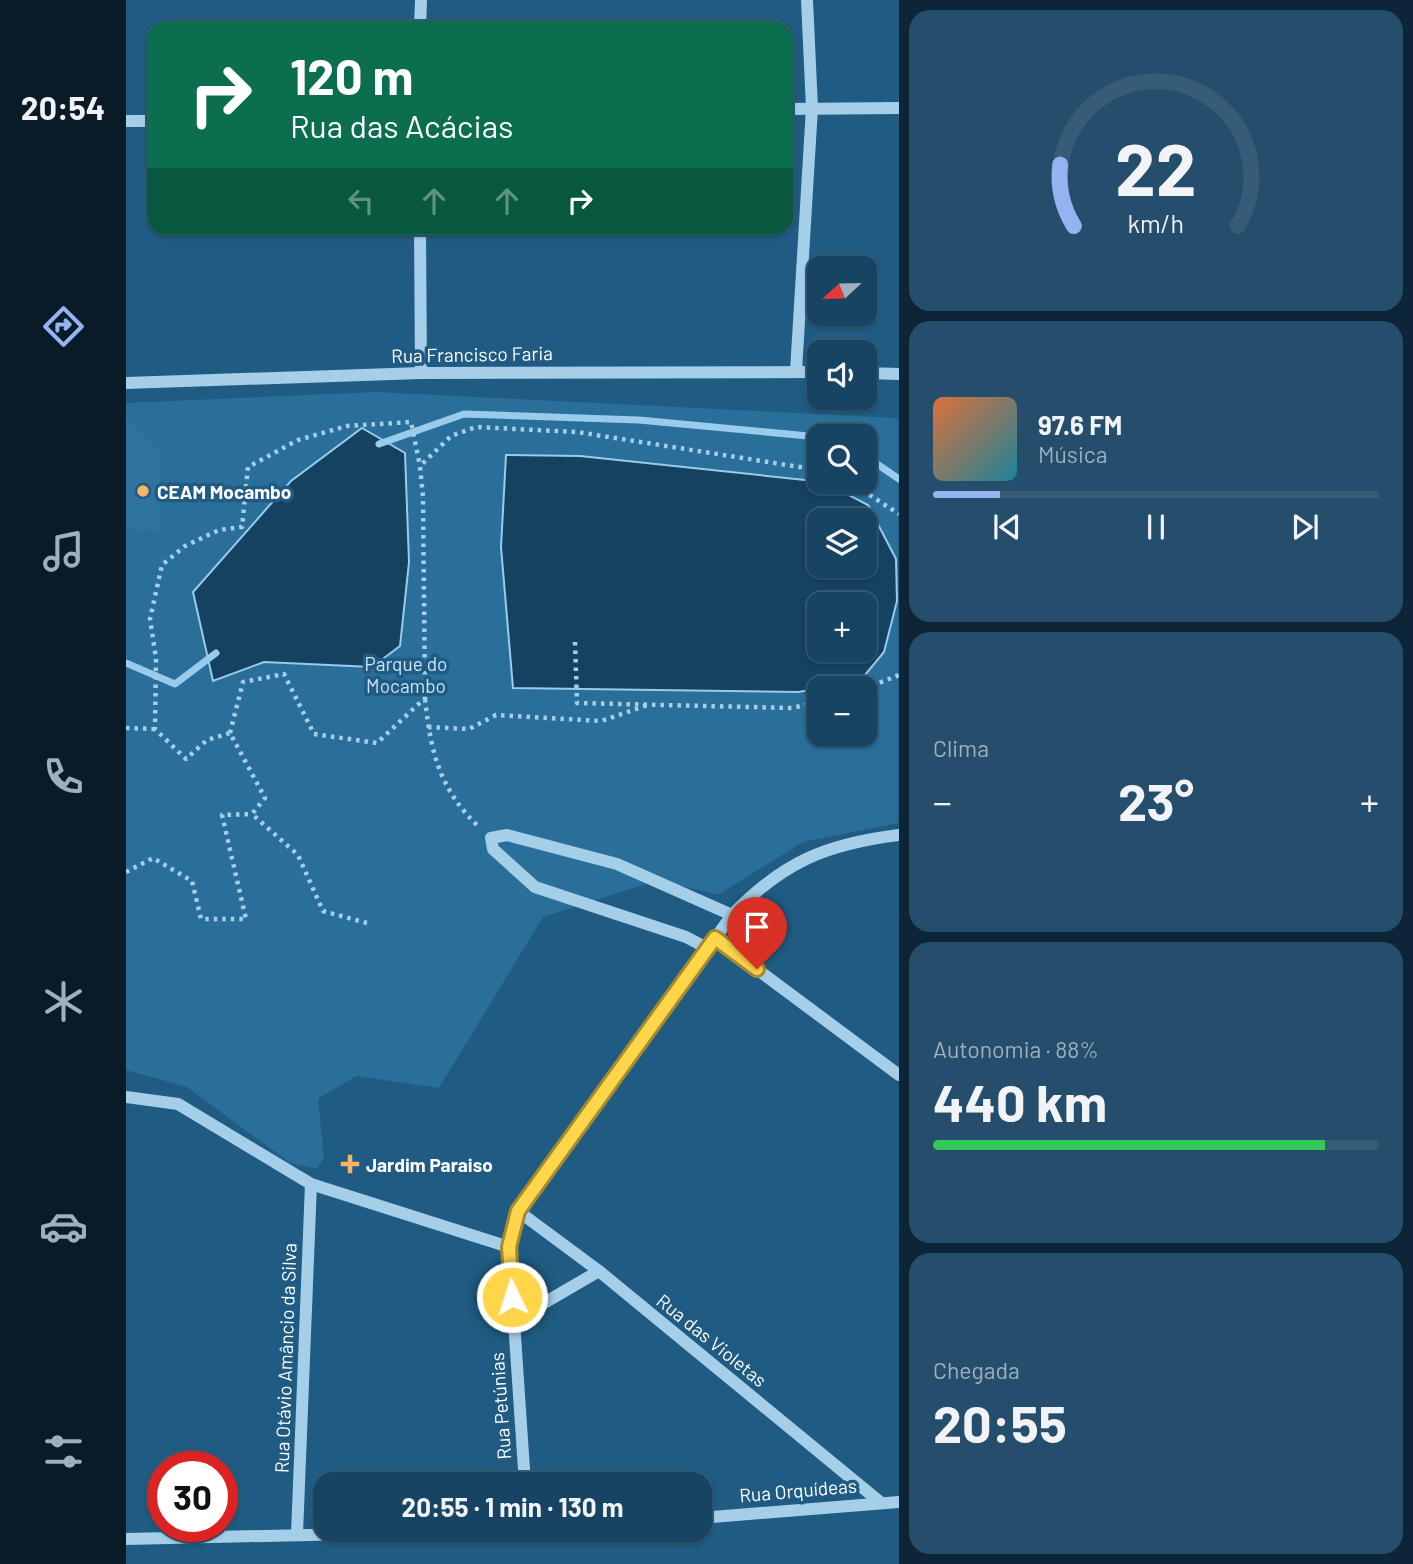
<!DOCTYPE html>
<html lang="pt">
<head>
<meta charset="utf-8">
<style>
  :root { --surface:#174462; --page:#244e6b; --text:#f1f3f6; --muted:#9eb0be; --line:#365c77; --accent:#95b2f1 }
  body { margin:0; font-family:Barlow,sans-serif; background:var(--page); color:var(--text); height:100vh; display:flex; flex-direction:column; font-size:26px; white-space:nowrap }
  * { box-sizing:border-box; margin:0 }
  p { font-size:23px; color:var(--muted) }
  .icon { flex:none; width:38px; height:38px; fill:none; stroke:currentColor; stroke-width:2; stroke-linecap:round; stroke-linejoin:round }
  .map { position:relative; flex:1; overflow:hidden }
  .side { display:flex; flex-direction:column; gap:10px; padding:10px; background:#0d2536; width:514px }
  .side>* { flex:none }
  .guide { position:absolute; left:21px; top:21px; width:646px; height:214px; border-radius:21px; box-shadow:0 2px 5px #0004,0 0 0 2px var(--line); background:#0b6e4f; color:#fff; overflow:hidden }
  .needle { width:46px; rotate:248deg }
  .controls { position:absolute; left:681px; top:256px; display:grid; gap:14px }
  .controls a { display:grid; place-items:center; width:70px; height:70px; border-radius:14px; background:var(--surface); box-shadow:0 2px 5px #0004,0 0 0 2px var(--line); font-size:35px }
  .speed { position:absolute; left:21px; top:1451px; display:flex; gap:14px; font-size:35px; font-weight:700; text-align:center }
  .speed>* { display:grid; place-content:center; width:91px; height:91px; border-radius:50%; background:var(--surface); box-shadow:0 2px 5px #0004,0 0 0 2px var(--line); line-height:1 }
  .speed .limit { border:10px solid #d22; background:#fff; color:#111 }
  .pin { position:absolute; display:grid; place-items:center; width:60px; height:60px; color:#fff; margin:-72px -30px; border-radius:50% 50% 50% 0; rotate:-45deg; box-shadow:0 0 7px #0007 }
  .pin .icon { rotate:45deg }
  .me { position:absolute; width:77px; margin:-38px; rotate:356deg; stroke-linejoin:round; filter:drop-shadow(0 0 5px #0008) }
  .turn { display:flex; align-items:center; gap:24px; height:147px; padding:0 28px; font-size:32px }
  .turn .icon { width:91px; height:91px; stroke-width:2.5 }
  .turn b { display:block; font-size:49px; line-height:60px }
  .lanes { display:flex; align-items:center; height:66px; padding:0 28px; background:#0003; justify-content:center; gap:35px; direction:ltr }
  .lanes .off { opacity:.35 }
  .big { font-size:52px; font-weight:700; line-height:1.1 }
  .side .card { flex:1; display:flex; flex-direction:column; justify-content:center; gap:10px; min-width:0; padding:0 24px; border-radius:21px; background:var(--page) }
  .side .dial { align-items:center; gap:0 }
  .dial svg { height:182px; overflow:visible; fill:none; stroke:var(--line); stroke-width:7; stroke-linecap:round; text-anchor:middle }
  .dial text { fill:var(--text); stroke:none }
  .song { display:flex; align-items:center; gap:21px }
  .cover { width:84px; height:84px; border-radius:10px; background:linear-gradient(135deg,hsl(20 70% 55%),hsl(190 70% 35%)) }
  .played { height:7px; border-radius:4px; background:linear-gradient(90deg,var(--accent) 15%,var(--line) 15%) }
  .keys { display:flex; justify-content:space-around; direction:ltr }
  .heat { display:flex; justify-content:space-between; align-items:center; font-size:38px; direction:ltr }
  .charge { height:10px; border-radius:5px; background:linear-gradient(90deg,#34c759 88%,var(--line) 0) }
  .trip { position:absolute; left:187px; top:1472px; width:399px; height:70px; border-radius:21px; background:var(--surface); box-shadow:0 2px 5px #0004,0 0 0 2px var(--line); font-weight:700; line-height:70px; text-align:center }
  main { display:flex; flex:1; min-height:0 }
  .menu { display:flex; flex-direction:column; width:126px; justify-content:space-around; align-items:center; background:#091b27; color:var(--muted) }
  .menu .icon { width:49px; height:49px }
  .menu .selected { color:var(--accent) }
  .menu b { font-size:32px; color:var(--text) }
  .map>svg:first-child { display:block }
</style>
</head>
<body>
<main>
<nav class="menu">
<b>20:54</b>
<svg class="icon selected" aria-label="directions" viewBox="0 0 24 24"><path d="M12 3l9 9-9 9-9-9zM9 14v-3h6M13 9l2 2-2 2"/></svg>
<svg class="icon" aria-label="music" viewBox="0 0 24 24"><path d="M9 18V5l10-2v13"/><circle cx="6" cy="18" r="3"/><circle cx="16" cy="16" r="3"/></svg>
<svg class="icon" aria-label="phone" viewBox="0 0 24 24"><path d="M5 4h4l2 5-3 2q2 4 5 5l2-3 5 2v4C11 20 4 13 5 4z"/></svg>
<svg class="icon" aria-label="climate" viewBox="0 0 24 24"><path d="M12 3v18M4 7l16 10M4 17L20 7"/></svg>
<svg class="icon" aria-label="car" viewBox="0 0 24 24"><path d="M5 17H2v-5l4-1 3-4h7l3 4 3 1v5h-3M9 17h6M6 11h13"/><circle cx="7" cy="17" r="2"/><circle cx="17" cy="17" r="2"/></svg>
<svg class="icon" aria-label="filters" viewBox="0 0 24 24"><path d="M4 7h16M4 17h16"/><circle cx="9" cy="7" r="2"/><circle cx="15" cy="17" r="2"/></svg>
</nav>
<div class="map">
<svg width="773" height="1564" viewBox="0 0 773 1564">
  <rect width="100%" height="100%" fill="#1f5b82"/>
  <path fill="#296f9a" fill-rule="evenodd" d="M249 392 772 418V823L677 842 592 895 532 880 417 917 313 1088 230 1076 192 1099 198 1157 191 1169 164 1163 61 1087 0 1070V403ZM693 436H738V481H693ZM693 520H738V565H693ZM693 604H738V649H693ZM693 688H738V733H693Z"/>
  <g fill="#154261" stroke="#99ccea" stroke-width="2" fill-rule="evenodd">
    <path d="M236 428 279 453 283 562 274 646 246 667 138 662 87 681 67 592 165 481Z"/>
    <path d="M380 455 454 456 698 482 742 505 770 559 771 601 758 652 739 675 709 686 672 692 387 688 375 547ZM693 520H738V565H693ZM693 604H738V649H693Z"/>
  </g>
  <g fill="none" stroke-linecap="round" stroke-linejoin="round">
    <g stroke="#99ccea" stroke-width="7">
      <path d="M253 444 338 414 513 420 693 437"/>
      <path d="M738 455 773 479"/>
      <path d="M0 663 49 684 90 653"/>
    </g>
  </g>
  <path fill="#2e749f" d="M0 419 34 452V531L0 529Z"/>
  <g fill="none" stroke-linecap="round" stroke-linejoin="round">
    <g stroke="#a5cfe9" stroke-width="4.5" stroke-dasharray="3.5 5" stroke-linecap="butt">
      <path d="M722 481 773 514"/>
      <path d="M449 642 451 703 666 708 693 702"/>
      <path d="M738 689 773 675"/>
      <path d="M299 699C305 753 313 789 354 828"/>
      <path d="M302 727 343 729 370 715 475 721 522 705"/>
      <path d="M0 728 29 729"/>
      <path d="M104 733 117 682 158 674 188 734 251 743 299 698 297 497 294 466 325 436 350 427 451 432 693 470"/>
      <path d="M0 872 27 858 66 881 75 919H120L96 815 126 814"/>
      <path d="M241 923 197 911 172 855 126 814 139 798 104 733 81 740 60 759 29 729 30 658 24 619 36 565 59 546 93 530 116 527 122 467 172 440 221 426 285 422 294 466"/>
    </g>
    <g stroke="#a5cfe9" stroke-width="12">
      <path d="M294 28 295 0"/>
      <path d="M660 109 773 108"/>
      <path d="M0 121H28"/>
      <path d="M294 228 295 373"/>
      <path d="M670 371 686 108 681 0"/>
      <path d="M738 373 773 374"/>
      <path d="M0 383 295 373 693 372"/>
      <path d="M589 938 773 1075"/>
      <path d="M581 948 560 937 409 887 367 849 365 838 381 835 491 864 606 915"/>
      <path d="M0 1097 52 1104 185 1184 383 1247"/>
      <path d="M392 1211 473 1271 754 1502"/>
      <path d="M387 1321 473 1271"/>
      <path d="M399 1484 383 1247 392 1211 606 915C657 862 700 844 773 835"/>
      <path d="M574 1518 773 1502"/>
      <path d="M171 1534 185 1184"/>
      <path d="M0 1539 401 1530"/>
    </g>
  </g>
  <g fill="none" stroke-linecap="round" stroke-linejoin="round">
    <g stroke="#a68a30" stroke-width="18">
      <path id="route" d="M386 1297 383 1247 392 1211 589 938 631 969"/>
    </g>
    <use href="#route" stroke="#ffd54a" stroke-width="12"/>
  </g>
  <g fill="#f7b465" stroke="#1f5b82" stroke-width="2.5">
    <circle cx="17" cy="491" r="7"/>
    <path d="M220.5 1153.5h7v7h7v7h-7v7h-7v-7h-7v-7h7z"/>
  </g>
  <g text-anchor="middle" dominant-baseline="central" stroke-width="7" stroke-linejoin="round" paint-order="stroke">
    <g font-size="19" fill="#fff" stroke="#1f5b82">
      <text transform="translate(346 354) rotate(-1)">Rua Francisco Faria</text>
      <text transform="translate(586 1340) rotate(39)">Rua das Violetas</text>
      <text transform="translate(159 1358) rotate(-88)">Rua Otávio Amâncio da Silva</text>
      <text transform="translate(374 1406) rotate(-94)">Rua Petúnias</text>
      <text transform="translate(672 1490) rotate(-5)">Rua Orquídeas</text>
    </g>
    <g font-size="19" font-weight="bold" fill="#fff" stroke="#1f5b82" text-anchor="start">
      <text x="31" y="491">CEAM Mocambo</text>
      <text x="240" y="1164">Jardim Paraiso</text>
    </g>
    <g font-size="19" fill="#c9e5f7" stroke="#1f5b82">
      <text x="280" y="663">Parque do<tspan x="280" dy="22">Mocambo</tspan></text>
    </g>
  </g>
</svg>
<div class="controls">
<a><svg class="needle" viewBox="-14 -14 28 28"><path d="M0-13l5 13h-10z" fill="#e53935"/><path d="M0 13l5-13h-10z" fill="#9eb0be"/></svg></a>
<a><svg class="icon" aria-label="sound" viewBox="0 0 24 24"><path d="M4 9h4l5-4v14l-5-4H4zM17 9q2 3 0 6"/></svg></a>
<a><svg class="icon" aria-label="search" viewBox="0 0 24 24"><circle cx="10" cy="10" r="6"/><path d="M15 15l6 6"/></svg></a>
<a><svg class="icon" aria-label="layers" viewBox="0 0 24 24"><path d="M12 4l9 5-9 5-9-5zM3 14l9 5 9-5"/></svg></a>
<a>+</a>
<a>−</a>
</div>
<div class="speed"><div class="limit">30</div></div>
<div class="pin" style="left:631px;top:969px;background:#d93025"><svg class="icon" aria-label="arrive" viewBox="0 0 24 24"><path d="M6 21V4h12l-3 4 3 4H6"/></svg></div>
<svg class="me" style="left:386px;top:1297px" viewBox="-20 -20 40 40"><circle r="17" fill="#ffd54a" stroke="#fff" stroke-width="3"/><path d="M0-11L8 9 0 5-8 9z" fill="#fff"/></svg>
<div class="trip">20:55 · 1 min · 130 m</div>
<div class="guide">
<div class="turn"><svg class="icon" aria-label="right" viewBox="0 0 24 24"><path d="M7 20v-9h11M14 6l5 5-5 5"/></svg><div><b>120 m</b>Rua das Acácias</div></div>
<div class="lanes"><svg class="icon off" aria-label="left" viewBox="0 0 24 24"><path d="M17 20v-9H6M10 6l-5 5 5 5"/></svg><svg class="icon off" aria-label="ahead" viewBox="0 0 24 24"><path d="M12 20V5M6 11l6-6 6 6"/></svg><svg class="icon off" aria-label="ahead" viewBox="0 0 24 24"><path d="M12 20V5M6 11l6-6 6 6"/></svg><svg class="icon" aria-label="right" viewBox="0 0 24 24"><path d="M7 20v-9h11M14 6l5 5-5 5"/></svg></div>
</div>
</div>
<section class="side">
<div class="card dial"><svg viewBox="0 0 100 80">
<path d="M14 69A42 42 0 1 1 86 69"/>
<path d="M14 69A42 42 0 0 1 8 42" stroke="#95b2f1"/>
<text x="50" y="56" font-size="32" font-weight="700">22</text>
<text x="50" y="72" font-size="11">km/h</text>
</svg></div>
<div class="card">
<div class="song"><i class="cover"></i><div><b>97.6 FM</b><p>Música</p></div></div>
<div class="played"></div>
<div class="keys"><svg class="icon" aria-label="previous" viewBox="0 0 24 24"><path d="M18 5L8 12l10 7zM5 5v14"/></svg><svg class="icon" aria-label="pause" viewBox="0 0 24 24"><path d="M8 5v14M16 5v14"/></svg><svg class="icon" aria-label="next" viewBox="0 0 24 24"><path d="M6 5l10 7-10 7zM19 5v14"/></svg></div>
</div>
<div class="card"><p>Clima</p>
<div class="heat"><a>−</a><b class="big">23°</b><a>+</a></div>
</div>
<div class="card"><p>Autonomia · 88%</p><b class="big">440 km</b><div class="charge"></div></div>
<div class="card"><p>Chegada</p><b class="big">20:55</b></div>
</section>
</main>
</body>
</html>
